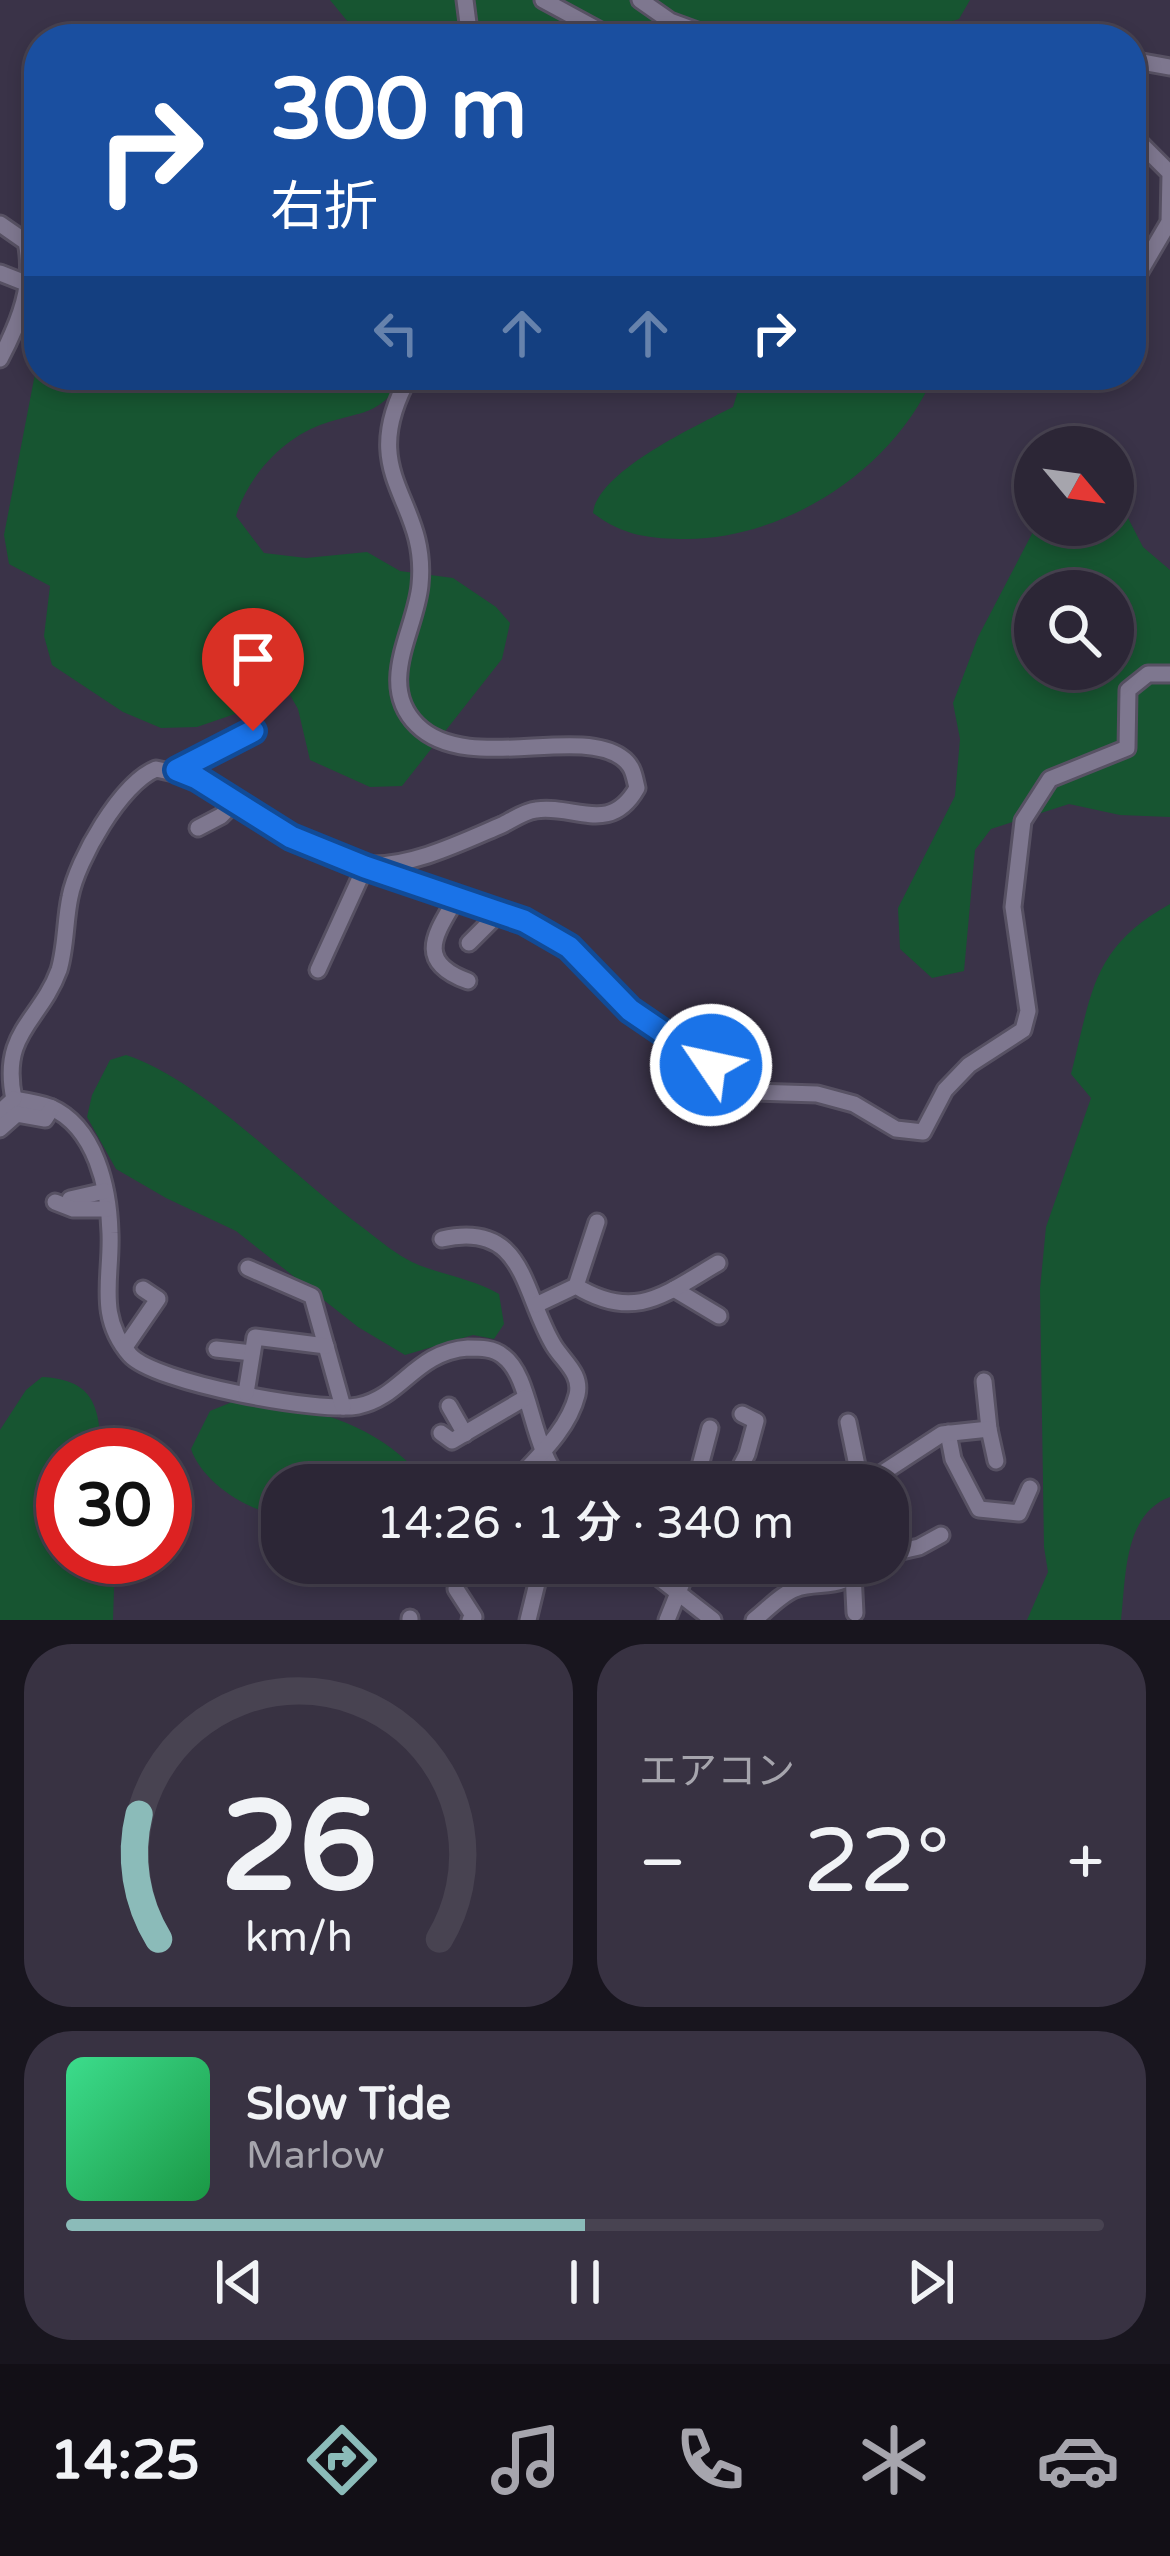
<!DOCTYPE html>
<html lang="ja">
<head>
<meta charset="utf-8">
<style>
  :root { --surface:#2c2636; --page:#383242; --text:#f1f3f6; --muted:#a6a5ad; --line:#484351; --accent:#8bbbb9 }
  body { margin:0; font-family:"Varela Round","Noto Sans JP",sans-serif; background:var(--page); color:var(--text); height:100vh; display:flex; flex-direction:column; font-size:45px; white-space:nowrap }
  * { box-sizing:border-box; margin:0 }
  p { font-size:39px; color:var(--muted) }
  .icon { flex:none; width:66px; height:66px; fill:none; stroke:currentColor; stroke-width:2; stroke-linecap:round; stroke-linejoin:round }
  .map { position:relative; height:1620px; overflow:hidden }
  .details { display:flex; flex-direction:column; gap:24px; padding:24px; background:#18151e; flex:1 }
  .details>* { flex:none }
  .banner { position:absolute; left:24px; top:24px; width:1122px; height:366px; border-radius:48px; box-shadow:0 6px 18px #0003,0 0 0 3px var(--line); background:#1a4fa0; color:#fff; overflow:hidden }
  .needle { width:78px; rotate:119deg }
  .fabs { position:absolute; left:1014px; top:426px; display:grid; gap:24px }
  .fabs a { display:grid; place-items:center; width:120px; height:120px; border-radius:50%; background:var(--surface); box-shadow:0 6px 18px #0003,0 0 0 3px var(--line); font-size:60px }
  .speed { position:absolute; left:36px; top:1428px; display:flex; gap:24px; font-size:60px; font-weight:700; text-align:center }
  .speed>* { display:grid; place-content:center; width:156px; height:156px; border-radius:50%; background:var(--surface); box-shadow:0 6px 18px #0003,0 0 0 3px var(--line); line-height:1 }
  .speed .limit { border:18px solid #d22; background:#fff; color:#111 }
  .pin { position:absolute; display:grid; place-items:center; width:102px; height:102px; color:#fff; margin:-123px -51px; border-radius:50% 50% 50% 0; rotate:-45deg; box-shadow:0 0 12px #0007 }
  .pin .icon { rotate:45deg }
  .me { position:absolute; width:132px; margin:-66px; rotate:304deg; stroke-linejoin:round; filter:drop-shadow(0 0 9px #0008) }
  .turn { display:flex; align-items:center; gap:42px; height:252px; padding:0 48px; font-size:54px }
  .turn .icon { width:156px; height:156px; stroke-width:2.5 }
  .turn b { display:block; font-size:84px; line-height:102px }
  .lanes { display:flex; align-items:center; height:114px; padding:0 48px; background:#0003; justify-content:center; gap:60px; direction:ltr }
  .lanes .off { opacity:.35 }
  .big { font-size:90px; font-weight:600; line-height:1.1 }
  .details .tile { flex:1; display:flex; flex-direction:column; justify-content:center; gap:18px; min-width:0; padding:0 42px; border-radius:48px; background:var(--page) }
  .details .dial { align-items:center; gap:0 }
  .dial svg { height:312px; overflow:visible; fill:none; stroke:var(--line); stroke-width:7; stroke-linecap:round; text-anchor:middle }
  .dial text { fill:var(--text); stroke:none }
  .song { display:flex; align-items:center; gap:36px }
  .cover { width:144px; height:144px; border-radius:18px; background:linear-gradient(135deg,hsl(150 70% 55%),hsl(140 70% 35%)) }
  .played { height:12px; border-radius:6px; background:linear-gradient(90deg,var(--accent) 50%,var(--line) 50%) }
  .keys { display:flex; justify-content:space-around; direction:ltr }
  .heat { display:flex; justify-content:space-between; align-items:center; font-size:66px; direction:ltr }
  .details .tiles { flex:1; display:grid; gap:24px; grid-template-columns:1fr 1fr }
  .tile:last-child { grid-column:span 2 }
  .trip { position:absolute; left:261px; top:1464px; width:648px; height:120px; border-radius:48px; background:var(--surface); box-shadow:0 6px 18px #0003,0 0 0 3px var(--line); font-weight:600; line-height:120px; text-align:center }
  .dock { display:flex; height:192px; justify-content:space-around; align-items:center; background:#120f16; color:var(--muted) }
  .dock .icon { width:84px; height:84px }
  .dock .selected { color:var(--accent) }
  .dock b { font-size:54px; color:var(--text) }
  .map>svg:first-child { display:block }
</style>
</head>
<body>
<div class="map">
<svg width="1170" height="1620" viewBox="0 0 1170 1620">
  <rect width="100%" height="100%" fill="#3a3348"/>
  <g fill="#175531" fill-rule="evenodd">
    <path d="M330 0H970L959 19 912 34 875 39H362Z"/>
    <path d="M39 353V375H404C380 416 366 410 326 423 284 436 248 476 236 516L264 553 306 558 367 552 400 571 453 578 496 607 510 623 502 659 402 786 370 787 310 760 298 709 290 695 197 727 161 728 123 712 52 665 44 636 50 586 9 564 4 535Z"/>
    <path d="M736 375H934C894 469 788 538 687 539 651 539 623 536 593 513 598 471 696 426 733 407L737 394Z"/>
    <path d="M1113 489 1143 547 1170 570V817L1120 815 1069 804 991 829 975 850 964 971 932 978 900 949 898 908 955 796 960 739 953 703 978 637 1035 528 1113 525ZM1035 591H1113V669H1035Z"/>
    <path d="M1170 904V1497C1123 1514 1126 1579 1121 1620H1027L1048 1572 1044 1547 1040 1289 1046 1227 1091 1098 1071 1074C1092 993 1091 948 1170 904Z"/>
    <path d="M126 1055C205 1081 295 1179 366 1230 380 1241 396 1254 412 1262 440 1275 472 1278 499 1294L504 1324 494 1339 473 1335 405 1355 358 1327 236 1231 166 1198 116 1169 87 1117 92 1095 110 1060Z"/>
    <path d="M42 1377C96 1380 99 1408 102 1455H63V1557H115L113 1620H0V1430L26 1390Z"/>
    <path d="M237 1400C301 1406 360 1417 409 1463L408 1476 399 1485H282V1516C247 1511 202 1482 191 1449L210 1411Z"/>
  </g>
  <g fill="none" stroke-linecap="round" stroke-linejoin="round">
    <g stroke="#575163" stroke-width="21">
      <g id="street">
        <path d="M465 0 470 39"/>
        <path d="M543 0 615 39"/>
        <path d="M640 0 670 21 719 39"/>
        <path d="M1131 60 1170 67"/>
        <path d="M1131 134 1170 173 1169 222 1131 287"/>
        <path d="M0 224 26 242C35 284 19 323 0 359"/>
        <path d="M0 273 28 284"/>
        <path d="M177 771 253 731"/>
        <path d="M198 828 221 816 235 802"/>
        <path d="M368 865C412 867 462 842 502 825 512 820 525 811 536 810 574 804 610 836 637 788 634 775 633 765 621 757 575 726 466 774 417 725 376 684 416 630 420 585 429 497 353 477 410 375"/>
        <path d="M457 897C437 932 413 961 468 981"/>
        <path d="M469 943 500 912"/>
        <path d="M318 970 365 867"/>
        <path d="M14 1099C0 1032 40 1022 59 970 66 947 65 920 70 897 77 860 121 783 156 769L197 778 291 837 359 865 524 921 569 947 630 1010 688 1051 758 1092 817 1094 854 1104 896 1129 923 1132 945 1090 969 1065 1023 1030 1028 1011 1013 907 1023 821 1050 779 1127 748 1128 690 1148 674H1170"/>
        <path d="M14 1099C26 1101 39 1103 50 1107 96 1127 109 1189 110 1233 112 1277 96 1316 130 1355 155 1383 320 1413 358 1406 402 1397 415 1352 468 1348 480 1348 494 1348 503 1356 533 1378 529 1448 564 1485"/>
        <path d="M0 1112 14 1099"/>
        <path d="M0 1129 17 1114 45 1119 52 1108"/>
        <path d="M70 1199 105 1191"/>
        <path d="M55 1202 73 1209H107"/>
        <path d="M442 1239C526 1220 522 1294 554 1346 564 1362 582 1374 577 1395 568 1431 535 1459 512 1485"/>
        <path d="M248 1268 312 1296 343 1407"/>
        <path d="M576 1286 597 1222"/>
        <path d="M674 1289 719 1316"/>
        <path d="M536 1305 576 1286C635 1322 665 1294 718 1263"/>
        <path d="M125 1347 158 1299 143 1289"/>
        <path d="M216 1349 252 1353"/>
        <path d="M984 1381 989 1429"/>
        <path d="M246 1393 255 1337 326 1346"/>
        <path d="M449 1406 465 1434"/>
        <path d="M848 1422 861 1485"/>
        <path d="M441 1433 452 1441 525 1398"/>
        <path d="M948 1433 953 1459 979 1509 1019 1513 1030 1488"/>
        <path d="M410 1485 415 1481 418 1485"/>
        <path d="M695 1485 710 1428"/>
        <path d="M731 1485 747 1454 756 1421 742 1414"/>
        <path d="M864 1485 942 1434 989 1429 996 1461"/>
        <path d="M888 1554 919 1547 941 1535"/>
        <path d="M640 1563 713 1620"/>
        <path d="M499 1570 539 1575"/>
        <path d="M853 1573 855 1613"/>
        <path d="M456 1589 474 1617 470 1620"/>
        <path d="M410 1620V1618"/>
        <path d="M528 1620 539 1575 548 1563"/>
        <path d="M667 1620 690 1563"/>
        <path d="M754 1620C767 1610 780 1595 795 1589 818 1579 848 1593 856 1563"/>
      </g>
    </g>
    <use href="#street" stroke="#7e778f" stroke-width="15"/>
  </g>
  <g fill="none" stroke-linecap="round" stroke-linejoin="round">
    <g stroke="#114b97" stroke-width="30">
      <path id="route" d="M253 731 177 770 197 778 291 837 365 867 524 921 569 947 630 1010 711 1065"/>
    </g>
    <use href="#route" stroke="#1a73e8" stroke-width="21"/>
  </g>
</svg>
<div class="fabs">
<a><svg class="needle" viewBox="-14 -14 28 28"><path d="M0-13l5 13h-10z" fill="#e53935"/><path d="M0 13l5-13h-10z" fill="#a6a5ad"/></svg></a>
<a><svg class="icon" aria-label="search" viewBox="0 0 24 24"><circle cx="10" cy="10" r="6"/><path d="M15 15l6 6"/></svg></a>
</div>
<div class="speed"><div class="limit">30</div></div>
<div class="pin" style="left:253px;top:731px;background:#d93025"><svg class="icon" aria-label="arrive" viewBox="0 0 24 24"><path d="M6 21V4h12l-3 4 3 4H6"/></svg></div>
<svg class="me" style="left:711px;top:1065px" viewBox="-20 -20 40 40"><circle r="17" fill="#1a73e8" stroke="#fff" stroke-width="3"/><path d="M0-11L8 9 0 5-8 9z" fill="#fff"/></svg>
<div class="trip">14:26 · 1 分 · 340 m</div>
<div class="banner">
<div class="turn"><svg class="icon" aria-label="right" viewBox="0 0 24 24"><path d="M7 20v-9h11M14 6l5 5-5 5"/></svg><div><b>300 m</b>右折</div></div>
<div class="lanes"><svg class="icon off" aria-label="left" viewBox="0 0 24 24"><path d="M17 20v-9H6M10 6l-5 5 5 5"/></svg><svg class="icon off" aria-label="ahead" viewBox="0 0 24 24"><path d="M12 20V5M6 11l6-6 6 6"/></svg><svg class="icon off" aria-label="ahead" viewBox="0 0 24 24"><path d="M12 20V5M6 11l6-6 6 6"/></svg><svg class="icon" aria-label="right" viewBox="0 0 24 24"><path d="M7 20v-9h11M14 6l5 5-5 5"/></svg></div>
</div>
</div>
<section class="details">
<div class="tiles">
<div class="tile dial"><svg viewBox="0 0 100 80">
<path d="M14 69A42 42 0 1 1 86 69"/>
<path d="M14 69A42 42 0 0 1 9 37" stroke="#8bbbb9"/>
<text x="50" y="56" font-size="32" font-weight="700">26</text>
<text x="50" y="72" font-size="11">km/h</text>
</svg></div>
<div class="tile"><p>エアコン</p>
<div class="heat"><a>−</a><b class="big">22°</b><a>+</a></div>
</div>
<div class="tile">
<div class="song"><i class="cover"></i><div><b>Slow Tide</b><p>Marlow</p></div></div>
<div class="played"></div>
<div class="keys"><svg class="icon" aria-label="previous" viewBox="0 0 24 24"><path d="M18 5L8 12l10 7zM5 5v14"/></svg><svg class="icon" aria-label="pause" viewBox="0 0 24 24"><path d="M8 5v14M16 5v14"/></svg><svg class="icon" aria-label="next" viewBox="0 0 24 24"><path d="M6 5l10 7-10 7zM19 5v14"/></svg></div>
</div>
</div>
</section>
<nav class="dock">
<b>14:25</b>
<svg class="icon selected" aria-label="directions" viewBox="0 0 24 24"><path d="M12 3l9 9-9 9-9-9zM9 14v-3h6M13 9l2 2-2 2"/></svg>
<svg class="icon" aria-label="music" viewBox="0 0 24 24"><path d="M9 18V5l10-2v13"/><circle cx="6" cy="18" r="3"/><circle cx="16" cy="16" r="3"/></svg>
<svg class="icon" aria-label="phone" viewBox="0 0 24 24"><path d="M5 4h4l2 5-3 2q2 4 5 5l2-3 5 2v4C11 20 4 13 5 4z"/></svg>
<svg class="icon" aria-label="climate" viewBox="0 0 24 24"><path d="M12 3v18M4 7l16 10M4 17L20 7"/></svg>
<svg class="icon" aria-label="car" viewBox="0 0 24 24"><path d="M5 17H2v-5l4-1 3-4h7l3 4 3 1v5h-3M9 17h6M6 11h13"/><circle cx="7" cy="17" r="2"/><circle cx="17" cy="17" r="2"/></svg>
</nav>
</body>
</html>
